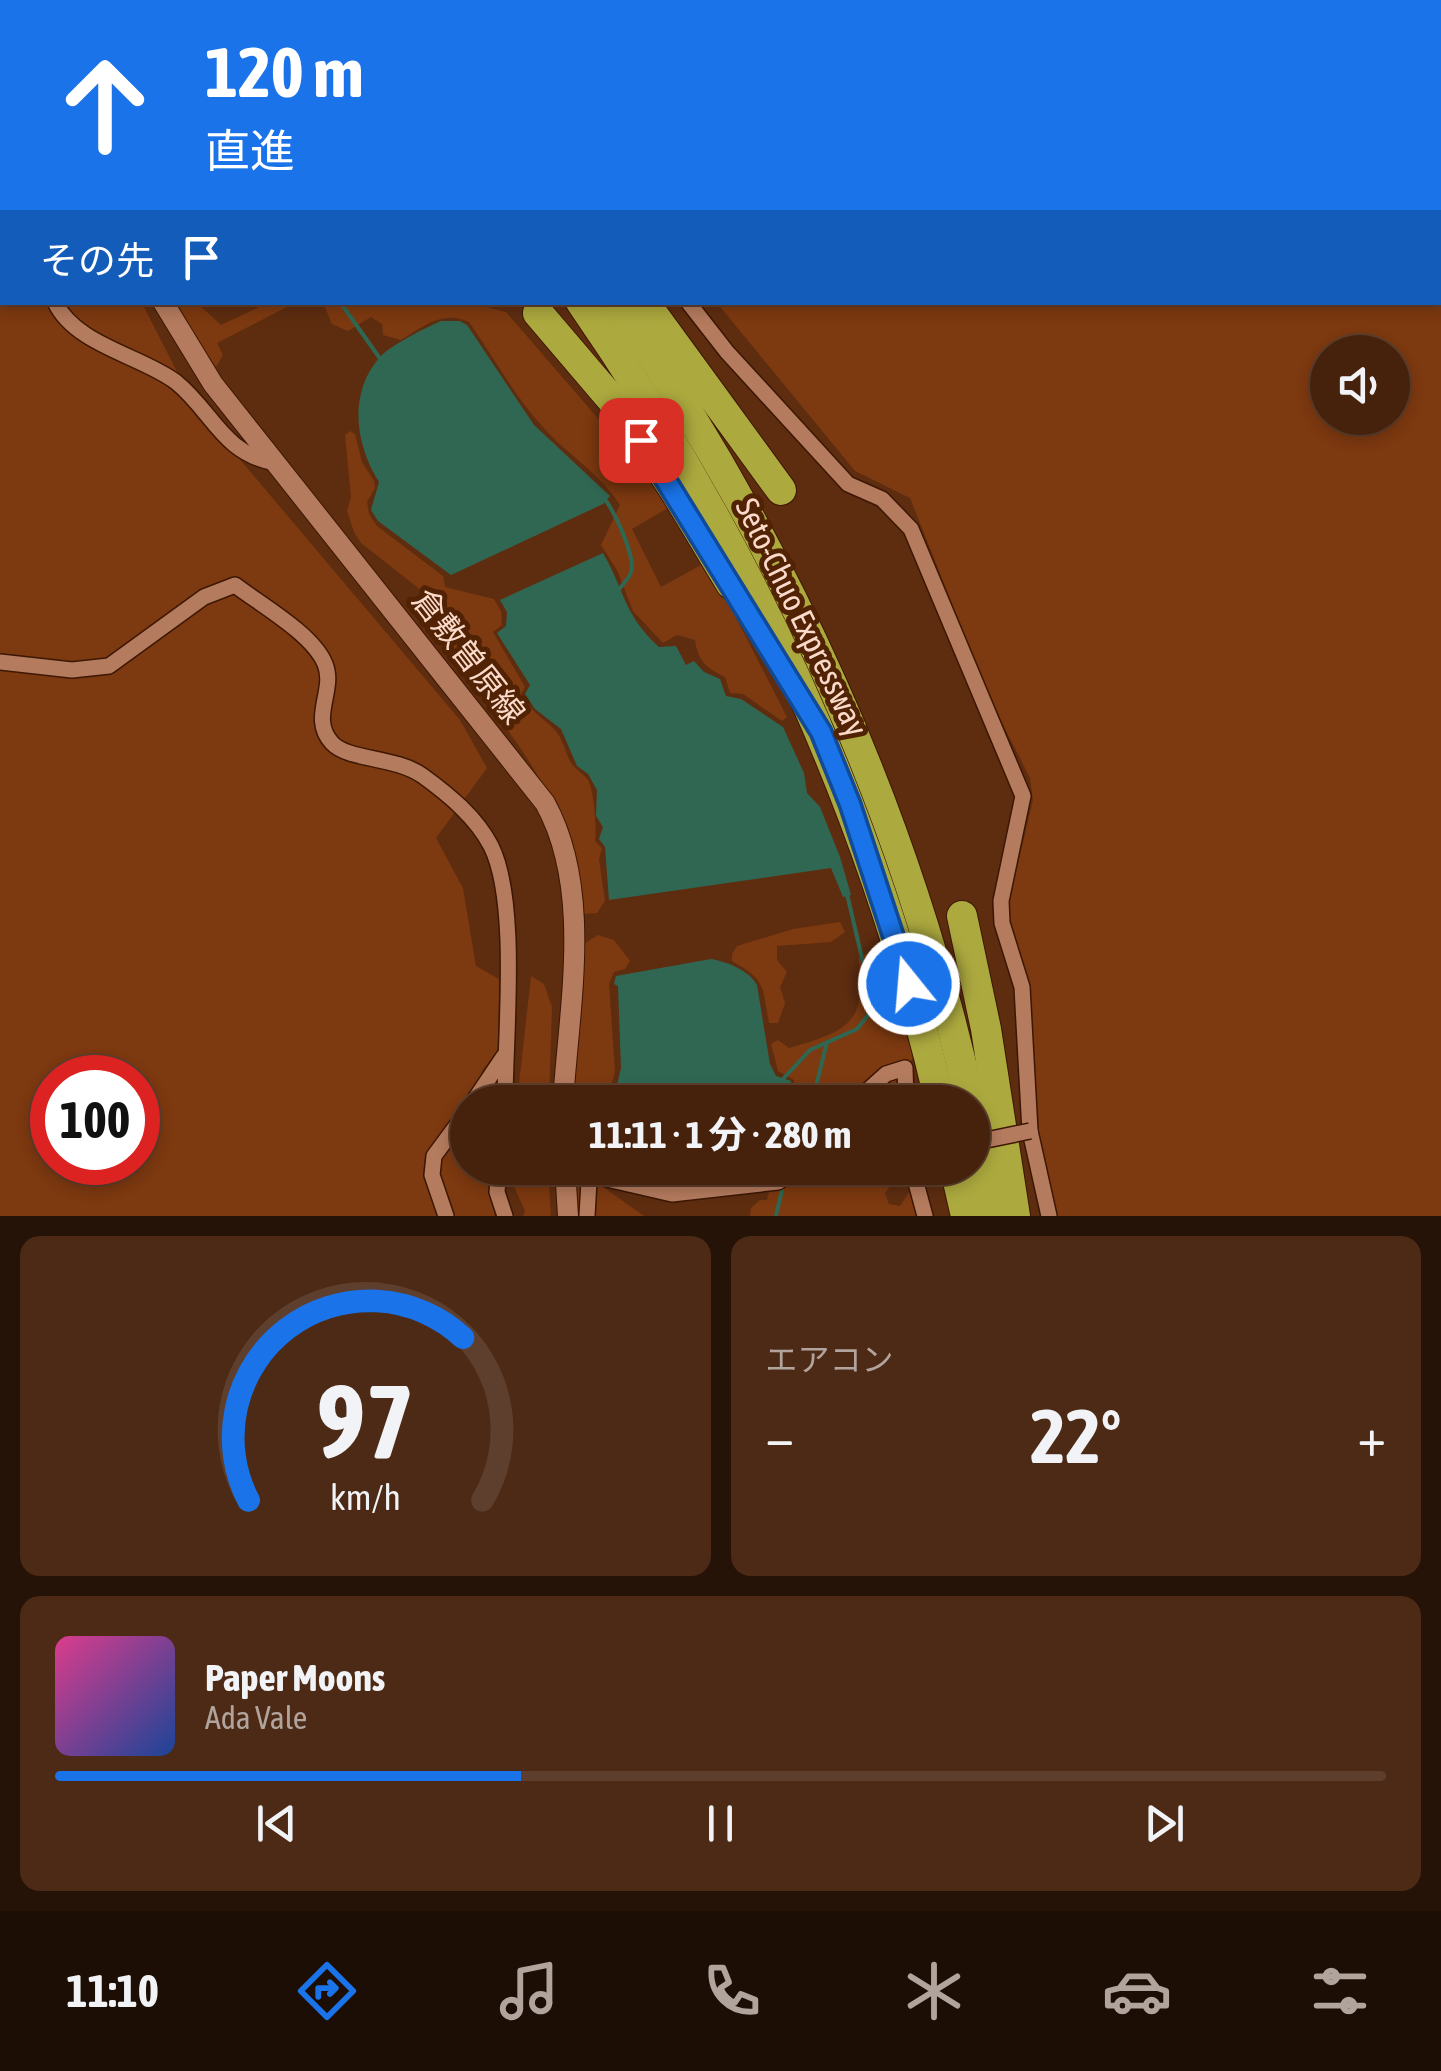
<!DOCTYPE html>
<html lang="ja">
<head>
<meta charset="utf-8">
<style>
  :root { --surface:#46220c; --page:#4d2a15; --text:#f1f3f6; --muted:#b0a49d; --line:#5e3f2d; --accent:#1a73e8 }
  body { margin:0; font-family:"Asap Condensed","Noto Sans JP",sans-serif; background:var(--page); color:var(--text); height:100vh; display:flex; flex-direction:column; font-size:38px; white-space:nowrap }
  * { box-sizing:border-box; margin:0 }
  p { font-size:32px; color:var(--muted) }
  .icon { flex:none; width:55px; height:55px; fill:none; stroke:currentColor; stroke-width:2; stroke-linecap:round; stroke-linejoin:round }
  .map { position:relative; height:1216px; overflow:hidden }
  .drawer { display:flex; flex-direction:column; gap:20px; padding:20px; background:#261307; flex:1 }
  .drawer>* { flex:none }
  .hud { position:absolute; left:0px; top:0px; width:1442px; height:305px; box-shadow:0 5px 15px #0003,0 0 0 2px var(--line); background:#1a73e8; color:#fff; overflow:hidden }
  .fabs { position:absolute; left:1310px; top:335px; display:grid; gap:20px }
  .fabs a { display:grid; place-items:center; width:100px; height:100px; border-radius:50%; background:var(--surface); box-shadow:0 5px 15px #0003,0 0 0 2px var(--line); font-size:50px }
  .speed { position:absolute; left:30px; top:1055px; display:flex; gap:20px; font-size:50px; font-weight:700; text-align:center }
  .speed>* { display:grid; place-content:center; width:130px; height:130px; border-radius:50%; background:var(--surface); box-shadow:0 5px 15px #0003,0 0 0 2px var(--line); line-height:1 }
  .speed .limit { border:15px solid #d22; background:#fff; color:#111 }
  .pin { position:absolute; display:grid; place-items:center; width:85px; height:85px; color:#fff; margin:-42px; border-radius:20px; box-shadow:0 5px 15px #0006 }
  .me { position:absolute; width:110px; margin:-55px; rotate:343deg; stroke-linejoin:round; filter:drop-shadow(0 0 8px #0008) }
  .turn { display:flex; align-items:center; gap:35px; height:210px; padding:0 40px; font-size:45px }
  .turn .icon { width:130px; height:130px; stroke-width:2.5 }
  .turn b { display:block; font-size:70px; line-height:85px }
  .then { display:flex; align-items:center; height:95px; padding:0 40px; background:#0003; gap:20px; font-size:38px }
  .big { font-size:75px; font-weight:700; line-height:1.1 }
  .drawer .tile { flex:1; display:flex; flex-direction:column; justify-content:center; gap:15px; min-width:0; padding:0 35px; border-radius:20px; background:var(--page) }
  .drawer .dial { align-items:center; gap:0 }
  .dial svg { height:260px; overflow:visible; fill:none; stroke:var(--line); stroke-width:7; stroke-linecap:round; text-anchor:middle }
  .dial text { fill:var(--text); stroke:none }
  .song { display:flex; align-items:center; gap:30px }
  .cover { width:120px; height:120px; border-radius:15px; background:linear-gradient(135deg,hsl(330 70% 55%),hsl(220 70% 35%)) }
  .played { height:10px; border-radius:5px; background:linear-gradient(90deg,var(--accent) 35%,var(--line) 35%) }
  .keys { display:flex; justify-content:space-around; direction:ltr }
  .heat { display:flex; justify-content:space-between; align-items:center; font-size:55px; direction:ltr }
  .drawer .tiles { flex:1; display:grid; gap:20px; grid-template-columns:1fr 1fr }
  .tile:last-child { grid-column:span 2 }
  .trip { position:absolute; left:450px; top:1085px; width:540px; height:100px; border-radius:50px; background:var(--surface); box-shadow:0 5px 15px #0003,0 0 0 2px var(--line); font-weight:700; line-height:100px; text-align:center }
  .tab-bar { display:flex; height:160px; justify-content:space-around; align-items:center; background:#1c0e05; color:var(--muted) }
  .tab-bar .icon { width:70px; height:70px }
  .tab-bar .on { color:var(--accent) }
  .tab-bar b { font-size:45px; color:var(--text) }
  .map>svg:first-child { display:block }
</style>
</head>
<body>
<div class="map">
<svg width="1441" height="1216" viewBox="0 0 1441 1216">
  <rect width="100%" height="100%" fill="#5e2d10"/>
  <g fill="#7d3910" fill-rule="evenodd">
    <path d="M0 0 60 2H2V302L142 303 194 405 460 720 487 768 436 838 463 888 476 966 499 979 498 1050 482 1071 487 1097 498 1102H468V1168H548L551 1216H523L525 1211 506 1169 488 1180 495 1216H0ZM52 1078H138V1162H52Z"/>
    <path d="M465 0H1441V1216H1058L1039 1140 1029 988 1007 910 1033 800 1030 778 990 699 910 498 855 471 717 303 1440 302V2ZM1328 352H1392V418H1328Z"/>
    <path d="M399 302 470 303 506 312 652 481 668 508 632 529 661 587 703 564 729 604 787 717 782 721 743 694 730 693 725 677C706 668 698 661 695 640L677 635 663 643 633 611 617 570 601 545 620 505C599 472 567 455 542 426 514 395 493 356 469 322 442 310 424 326 401 340L383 335 382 324 371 317 348 331 332 324 323 303H379L382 306Z"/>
    <path d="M174 303H197L221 325 268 303H295L217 343 223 355 216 367 195 339Z"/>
    <path d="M350 431 355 434 362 462 374 481 375 488 367 502 369 514 377 526 443 576 445 587 494 599 501 611 502 625 493 632 525 687 521 694C533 713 538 714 553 728 563 737 565 752 571 763 576 770 583 773 588 780 594 790 597 829 595 841L602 848 599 859 605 901 597 913 584 914C576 798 494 712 424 625L431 606 422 591 361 543 354 532 347 511 351 497 345 435Z"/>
    <path d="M840 922 845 932 831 942 777 946V960L787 972 780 987 785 1003 778 1023H769C762 986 767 981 732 961V954L737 946 793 929Z"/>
    <path d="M598 935 614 940 630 961 625 969 614 972 609 984 615 1071 607 1102H573L585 943Z"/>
    <path d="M875 949 882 954 913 1056 910 1063 894 1068 900 1102H794V1080L778 1071 771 1044 778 1040 789 1048C848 1031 868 1023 858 958Z"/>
    <path d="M531 976 544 984 552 1007 549 1102H517Z"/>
    <path d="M574 1168H589L606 1189 644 1216H579Z"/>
    <path d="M775 1168H895L893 1182 885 1193 889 1204 900 1206 911 1189 921 1216H750L751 1208 760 1200H767Z"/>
  </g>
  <g fill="#306753">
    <path d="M441 321H460L467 325 534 425 610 496 603 504 451 575 378 521 371 510 379 482C355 444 348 393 380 357 391 345 425 328 441 321Z"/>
    <path d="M603 553C625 591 623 614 659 647L676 646 686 665 694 661 704 672 720 679 726 696 741 699 783 727 804 773 807 793 820 807 840 857 851 895 843 897 831 868 609 900 605 847 599 839 603 827 596 816 597 790 588 774 577 766 561 729 535 709 525 694 530 685 497 633 506 626 507 612 500 600Z"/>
    <path d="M711 959C727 962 749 970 757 985L770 1064 776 1076 791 1081 789 1102H613L621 1068 618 986 614 984 616 976Z"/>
    <path d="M603 1168H771L768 1175 704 1183 660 1182 612 1170 611 1174 603 1172Z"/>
  </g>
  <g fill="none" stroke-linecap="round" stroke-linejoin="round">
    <g stroke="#306753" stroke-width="4">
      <path d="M271 0 273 2"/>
      <path d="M340 302 381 360"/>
      <path d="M604 498C614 511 636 556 631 572 629 579 621 586 617 592"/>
      <path d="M782 1080 810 1050 857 1029 869 1014V988L847 894"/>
      <path d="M812 1102 827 1042"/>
      <path d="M776 1216 782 1190"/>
    </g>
    <g stroke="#3c1703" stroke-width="18">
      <g id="minor">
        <path d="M453 0 455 2"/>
        <path d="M732 0 738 2"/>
        <path d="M1433 0 1441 1"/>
        <path d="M778 2 781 0"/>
        <path d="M55 302C75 345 142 356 176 382 213 412 222 453 275 463"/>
        <path d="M688 302 727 352 848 484 882 499 911 529 1023 796 1001 901 1002 923 1022 987 1030 1131 1049 1216"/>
        <path d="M0 662 72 670 109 666 204 597 235 585C261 605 313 634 325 664 336 690 309 718 332 743 349 761 395 756 423 776 449 795 476 817 491 846 519 902 505 1036 505 1102"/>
        <path d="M473 1102 504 1056"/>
        <path d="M855 1102 886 1074 905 1068 906 1102"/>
        <path d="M499 1168 497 1192 505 1216"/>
        <path d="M912 1168 925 1216"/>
        <path d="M446 1216 432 1175 434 1156 468 1110"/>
        <path d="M587 1216 589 1181 594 1176 672 1194 778 1182 798 1168"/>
      </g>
    </g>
    <g stroke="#3c1703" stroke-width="22">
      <g id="tertiary">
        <path d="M73 0 74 2"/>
        <path d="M163 302 213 384 545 803C593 890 569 1006 563 1102"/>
        <path d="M565 1168 568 1216"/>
      </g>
    </g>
    <g stroke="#3c1703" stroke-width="32">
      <g id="motorway">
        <path d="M315 0 316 2"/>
        <path d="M356 0 358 2"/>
        <path d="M389 0 391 2"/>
        <path d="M581 302C750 546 873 814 940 1102"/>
        <path d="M616 302C784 544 907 815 970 1102"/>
        <path d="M644 302 781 490"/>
        <path d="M538 313 624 414 675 491 731 584"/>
        <path d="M962 916 986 1029 1015 1216"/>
        <path d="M972 1112 996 1216"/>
        <path d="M955 1168 966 1216"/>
      </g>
    </g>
    <use href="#minor" stroke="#b47b5e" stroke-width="15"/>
    <use href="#tertiary" stroke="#b47b5e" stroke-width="20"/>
    <use href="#motorway" stroke="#aca93f" stroke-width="30"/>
    <g stroke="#3c1703" stroke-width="18" stroke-linecap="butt">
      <path id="minor-bridge" d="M972 1143 1030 1131"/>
    </g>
    <use href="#minor-bridge" stroke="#b47b5e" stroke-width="15"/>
  </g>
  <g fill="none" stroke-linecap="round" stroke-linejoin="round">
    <g stroke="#114b97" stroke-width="25">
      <path id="route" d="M641 440 821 732 850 804 909 984"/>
    </g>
    <use href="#route" stroke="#1a73e8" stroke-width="18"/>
  </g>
  <g text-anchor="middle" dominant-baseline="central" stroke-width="10" stroke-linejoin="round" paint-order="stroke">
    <g font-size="32" fill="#fadacb" stroke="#522204">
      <text transform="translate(802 617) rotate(64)">Seto-Chuo Expressway</text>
      <text transform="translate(469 656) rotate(52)">倉敷曽原線</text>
    </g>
  </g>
</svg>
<div class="fabs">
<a><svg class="icon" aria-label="sound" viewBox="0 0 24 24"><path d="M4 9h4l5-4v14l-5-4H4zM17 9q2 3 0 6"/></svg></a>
</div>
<div class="speed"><div class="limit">100</div></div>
<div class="pin" style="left:641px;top:440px;background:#d93025"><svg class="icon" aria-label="arrive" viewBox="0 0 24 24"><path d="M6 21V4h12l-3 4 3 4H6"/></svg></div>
<svg class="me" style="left:909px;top:984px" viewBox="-20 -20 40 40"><circle r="17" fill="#1a73e8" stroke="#fff" stroke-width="3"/><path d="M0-11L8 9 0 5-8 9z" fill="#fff"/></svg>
<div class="trip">11:11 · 1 分 · 280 m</div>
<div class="hud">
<div class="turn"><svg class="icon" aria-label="ahead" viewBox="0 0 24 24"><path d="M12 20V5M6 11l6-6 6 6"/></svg><div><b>120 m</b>直進</div></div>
<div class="then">その先<svg class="icon" aria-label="arrive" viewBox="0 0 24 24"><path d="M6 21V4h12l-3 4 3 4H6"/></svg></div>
</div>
</div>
<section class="drawer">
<div class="tiles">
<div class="tile dial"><svg viewBox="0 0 100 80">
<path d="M14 69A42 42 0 1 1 86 69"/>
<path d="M14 69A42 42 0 0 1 80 19" stroke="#1a73e8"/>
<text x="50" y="56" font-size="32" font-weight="700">97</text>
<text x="50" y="72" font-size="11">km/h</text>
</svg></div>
<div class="tile"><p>エアコン</p>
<div class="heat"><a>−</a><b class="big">22°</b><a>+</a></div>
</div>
<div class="tile">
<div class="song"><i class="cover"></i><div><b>Paper Moons</b><p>Ada Vale</p></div></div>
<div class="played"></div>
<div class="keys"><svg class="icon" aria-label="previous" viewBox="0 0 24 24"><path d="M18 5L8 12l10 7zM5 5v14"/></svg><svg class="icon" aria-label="pause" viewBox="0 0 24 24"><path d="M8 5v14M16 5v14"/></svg><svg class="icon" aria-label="next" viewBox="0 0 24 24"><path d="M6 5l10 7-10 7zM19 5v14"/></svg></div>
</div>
</div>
</section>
<nav class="tab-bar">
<b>11:10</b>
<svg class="icon on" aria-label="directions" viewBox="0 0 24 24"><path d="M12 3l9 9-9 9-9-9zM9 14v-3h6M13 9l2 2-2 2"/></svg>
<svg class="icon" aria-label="music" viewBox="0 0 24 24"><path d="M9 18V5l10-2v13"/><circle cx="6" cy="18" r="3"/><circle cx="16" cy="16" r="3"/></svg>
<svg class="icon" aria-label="phone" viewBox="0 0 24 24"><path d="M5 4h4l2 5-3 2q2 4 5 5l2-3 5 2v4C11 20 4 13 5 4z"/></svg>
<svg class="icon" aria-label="climate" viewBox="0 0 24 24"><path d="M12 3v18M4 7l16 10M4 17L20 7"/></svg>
<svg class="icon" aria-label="car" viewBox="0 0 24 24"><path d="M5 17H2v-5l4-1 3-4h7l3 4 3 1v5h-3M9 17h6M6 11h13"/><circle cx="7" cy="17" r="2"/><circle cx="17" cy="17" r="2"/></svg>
<svg class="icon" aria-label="filters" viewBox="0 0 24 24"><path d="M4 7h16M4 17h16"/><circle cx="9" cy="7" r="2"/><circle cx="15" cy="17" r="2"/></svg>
</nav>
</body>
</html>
